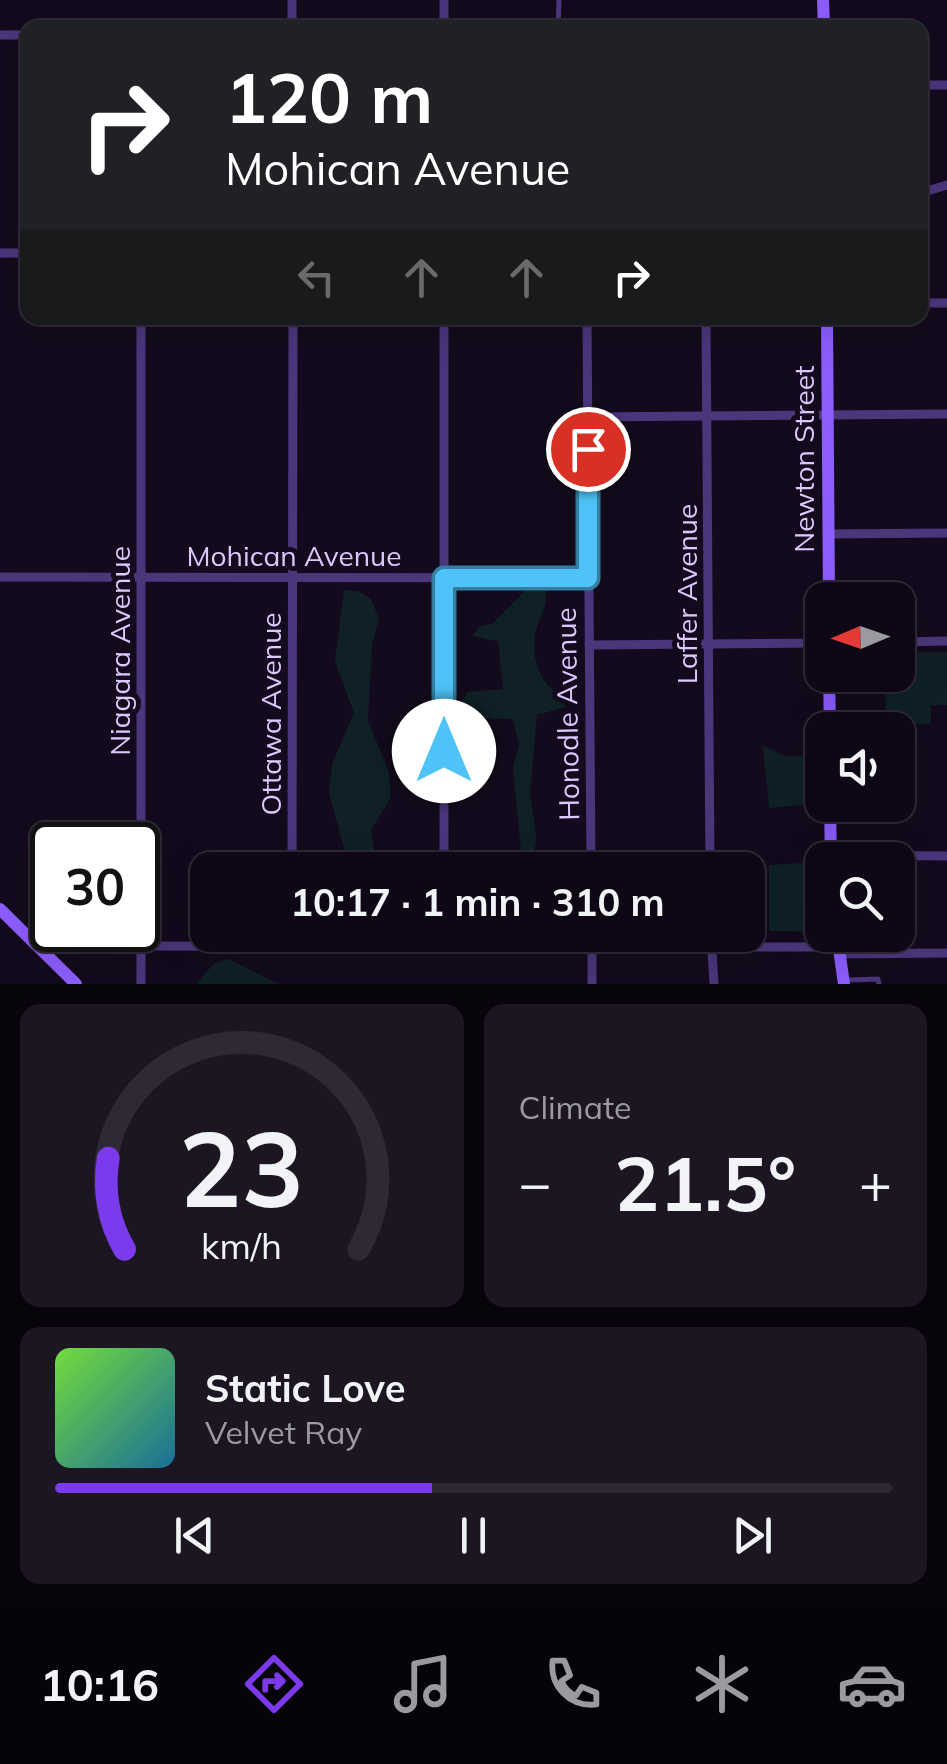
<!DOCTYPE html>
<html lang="en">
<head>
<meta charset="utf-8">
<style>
  :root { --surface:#0e0816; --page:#1c1623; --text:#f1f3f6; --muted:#9b9aa1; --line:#2e2935; --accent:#7c3aed }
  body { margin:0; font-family:Mulish,sans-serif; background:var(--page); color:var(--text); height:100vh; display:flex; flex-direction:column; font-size:38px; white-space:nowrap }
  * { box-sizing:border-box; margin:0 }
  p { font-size:32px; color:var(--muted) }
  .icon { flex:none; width:55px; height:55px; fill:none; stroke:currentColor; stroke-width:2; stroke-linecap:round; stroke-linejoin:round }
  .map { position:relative; height:984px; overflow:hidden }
  .sheet { display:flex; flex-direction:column; gap:20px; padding:20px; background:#08040c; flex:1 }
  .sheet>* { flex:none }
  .top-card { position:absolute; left:20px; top:20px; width:908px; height:305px; border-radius:20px; box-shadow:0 10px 40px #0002,0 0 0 2px var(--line); background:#202124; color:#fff; overflow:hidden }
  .needle { width:65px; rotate:268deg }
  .fabs { position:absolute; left:805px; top:582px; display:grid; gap:20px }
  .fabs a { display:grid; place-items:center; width:110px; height:110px; border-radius:20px; background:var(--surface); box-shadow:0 10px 40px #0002,0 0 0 2px var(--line); font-size:50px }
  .speed { position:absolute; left:30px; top:822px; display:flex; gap:20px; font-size:50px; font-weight:700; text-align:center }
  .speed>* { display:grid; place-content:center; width:130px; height:130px; border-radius:50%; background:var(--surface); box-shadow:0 10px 40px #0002,0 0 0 2px var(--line); line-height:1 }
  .speed .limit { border:5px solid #111; border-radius:15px; background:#fff; color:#111 }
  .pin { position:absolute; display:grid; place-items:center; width:85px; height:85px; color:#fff; margin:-42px; border:5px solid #fff; border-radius:50%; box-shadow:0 2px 10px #0007 }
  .me { position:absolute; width:110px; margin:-55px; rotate:0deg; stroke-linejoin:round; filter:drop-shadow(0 0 8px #0008) }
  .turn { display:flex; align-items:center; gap:35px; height:210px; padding:0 40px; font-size:45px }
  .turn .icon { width:130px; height:130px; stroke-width:2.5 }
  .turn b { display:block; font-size:70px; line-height:85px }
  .lanes { display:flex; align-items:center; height:95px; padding:0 40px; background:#0003; justify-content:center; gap:50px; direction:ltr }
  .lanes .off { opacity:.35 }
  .big { font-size:75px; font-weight:700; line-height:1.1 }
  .sheet .tile { flex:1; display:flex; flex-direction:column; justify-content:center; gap:15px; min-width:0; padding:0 35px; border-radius:20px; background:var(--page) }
  .sheet .dial { align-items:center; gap:0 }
  .dial svg { height:260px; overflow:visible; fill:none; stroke:var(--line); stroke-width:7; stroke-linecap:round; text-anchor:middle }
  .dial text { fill:var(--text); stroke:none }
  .song { display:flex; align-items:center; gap:30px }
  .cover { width:120px; height:120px; border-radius:15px; background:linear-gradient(135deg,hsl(100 70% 55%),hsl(200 70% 35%)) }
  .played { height:10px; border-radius:5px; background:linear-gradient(90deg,var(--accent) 45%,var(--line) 45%) }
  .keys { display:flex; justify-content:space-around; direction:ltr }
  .heat { display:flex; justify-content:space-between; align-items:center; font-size:55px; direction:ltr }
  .sheet .tiles { flex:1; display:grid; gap:20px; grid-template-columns:1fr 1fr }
  .tile:last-child { grid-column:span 2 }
  .trip { position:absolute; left:190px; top:852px; width:575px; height:100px; border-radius:20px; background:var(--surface); box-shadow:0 10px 40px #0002,0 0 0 2px var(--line); font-weight:700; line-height:100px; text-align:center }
  .tabs { display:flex; height:160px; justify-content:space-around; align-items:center; background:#060309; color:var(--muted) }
  .tabs .icon { width:70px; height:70px }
  .tabs .current { color:var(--accent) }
  .tabs b { font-size:45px; color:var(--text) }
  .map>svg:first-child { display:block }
</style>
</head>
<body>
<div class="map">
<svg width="947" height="984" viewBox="0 0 947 984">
  <rect width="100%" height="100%" fill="#130b1d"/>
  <g fill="#0f2127">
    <path d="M344 590 358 591 371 599 379 619 372 644 368 721 389 772 391 797 371 830 378 870H350L329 793 332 764 354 713 335 661Z"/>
    <path d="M526 590H546C548 606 541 612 537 627 528 660 541 684 566 702L565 707 537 715 530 793 537 841 532 856 521 851 513 768 519 745 513 719 462 718 460 705 468 692 503 689 498 641 472 636 481 626 492 624Z"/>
    <path d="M898 652H947V705H931V724L886 723 885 675H898Z"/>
    <path d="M763 746 786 756H822V803L769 808Z"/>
    <path d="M819 862 822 932 769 931V865Z"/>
    <path d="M228 959 279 984H197L213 964Z"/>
  </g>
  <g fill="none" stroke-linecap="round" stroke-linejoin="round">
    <g stroke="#4b367c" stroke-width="5">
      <path d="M558 28 559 0"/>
      <path d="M847 980 878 979 879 984"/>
    </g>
    <g stroke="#4b367c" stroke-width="9">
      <path d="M292 28V0"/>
      <path d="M444 28V0"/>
      <path d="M0 35H28"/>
      <path d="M920 85H947"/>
      <path d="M920 193 947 185"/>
      <path d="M0 253H28"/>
      <path d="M920 303H947"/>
      <path d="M587 318 591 870"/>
      <path d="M706 318 710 870"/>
      <path d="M588 417 947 414"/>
      <path d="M828 534 947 533"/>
      <path d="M0 577 588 578"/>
      <path d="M898 642 947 641"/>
      <path d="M589 645 822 643"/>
      <path d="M831 855 947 856"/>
      <path d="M292 870 293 318"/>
      <path d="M444 870V318"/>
      <path d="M592 935V984"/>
      <path d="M711 935 714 984"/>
      <path d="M142 946 839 947"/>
      <path d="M839 954 947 953"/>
      <path d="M141 984V318"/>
    </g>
    <g stroke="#8d5eff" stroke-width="12">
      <path d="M823 0 824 28"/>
      <path d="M827 318 829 600"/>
      <path d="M829 675 830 730"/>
      <path d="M830 805 831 860"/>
      <path d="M0 909 76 984"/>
      <path d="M837 935 844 984"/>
    </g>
  </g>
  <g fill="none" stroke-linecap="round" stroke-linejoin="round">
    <g stroke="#337fa1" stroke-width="25">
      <path id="route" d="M444 751V578H588V449"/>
    </g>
    <use href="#route" stroke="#4fc3f7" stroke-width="18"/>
  </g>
  <g text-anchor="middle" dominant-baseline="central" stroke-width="10" stroke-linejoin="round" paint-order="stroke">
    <g font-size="28" fill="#dcc7ff" stroke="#130b1d">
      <text transform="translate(803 459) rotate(-90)">Newton Street</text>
      <text x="294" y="555">Mohican Avenue</text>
      <text transform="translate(686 594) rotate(-90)">Laffer Avenue</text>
      <text transform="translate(119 651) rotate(-90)">Niagara Avenue</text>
      <text transform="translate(270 714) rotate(-90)">Ottawa Avenue</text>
      <text transform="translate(567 714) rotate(-91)">Honodle Avenue</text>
    </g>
  </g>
</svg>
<div class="fabs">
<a><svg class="needle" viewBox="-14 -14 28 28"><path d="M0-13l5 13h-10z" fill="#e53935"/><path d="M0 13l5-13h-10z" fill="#9b9aa1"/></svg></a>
<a><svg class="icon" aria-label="sound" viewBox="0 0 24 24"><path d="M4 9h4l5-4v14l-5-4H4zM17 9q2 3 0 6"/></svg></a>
<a><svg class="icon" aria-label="search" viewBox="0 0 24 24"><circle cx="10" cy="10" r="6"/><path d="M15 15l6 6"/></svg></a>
</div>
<div class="speed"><div class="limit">30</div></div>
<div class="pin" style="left:588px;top:449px;background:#d93025"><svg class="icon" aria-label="arrive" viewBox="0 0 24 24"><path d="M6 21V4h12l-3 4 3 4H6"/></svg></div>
<svg class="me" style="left:444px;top:751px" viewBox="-20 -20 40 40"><circle r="19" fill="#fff"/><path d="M0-13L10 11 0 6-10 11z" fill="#4fc3f7"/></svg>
<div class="trip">10:17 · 1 min · 310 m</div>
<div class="top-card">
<div class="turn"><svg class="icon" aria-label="right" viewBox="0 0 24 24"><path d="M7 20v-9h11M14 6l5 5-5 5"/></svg><div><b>120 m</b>Mohican Avenue</div></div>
<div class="lanes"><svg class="icon off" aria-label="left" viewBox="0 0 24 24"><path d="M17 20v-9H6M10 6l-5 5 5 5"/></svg><svg class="icon off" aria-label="ahead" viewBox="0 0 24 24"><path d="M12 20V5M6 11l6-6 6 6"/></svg><svg class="icon off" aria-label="ahead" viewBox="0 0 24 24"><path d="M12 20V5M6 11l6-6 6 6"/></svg><svg class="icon" aria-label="right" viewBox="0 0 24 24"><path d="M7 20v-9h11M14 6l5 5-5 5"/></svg></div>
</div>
</div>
<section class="sheet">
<div class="tiles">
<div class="tile dial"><svg viewBox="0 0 100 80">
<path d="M14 69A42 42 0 1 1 86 69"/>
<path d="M14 69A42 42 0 0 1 9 41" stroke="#7c3aed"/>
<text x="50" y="56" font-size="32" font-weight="700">23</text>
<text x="50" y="72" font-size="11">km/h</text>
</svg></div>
<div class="tile"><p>Climate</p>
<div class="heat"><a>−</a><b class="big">21.5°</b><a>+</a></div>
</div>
<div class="tile">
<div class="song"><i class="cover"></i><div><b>Static Love</b><p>Velvet Ray</p></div></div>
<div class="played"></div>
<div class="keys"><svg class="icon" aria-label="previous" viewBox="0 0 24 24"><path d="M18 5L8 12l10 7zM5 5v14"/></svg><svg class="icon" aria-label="pause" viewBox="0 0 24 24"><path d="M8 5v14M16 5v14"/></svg><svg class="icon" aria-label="next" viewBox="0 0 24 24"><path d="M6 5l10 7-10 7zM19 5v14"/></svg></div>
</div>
</div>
</section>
<nav class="tabs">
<b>10:16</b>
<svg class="icon current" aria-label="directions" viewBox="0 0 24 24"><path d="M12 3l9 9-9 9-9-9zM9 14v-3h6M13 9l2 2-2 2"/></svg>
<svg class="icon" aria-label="music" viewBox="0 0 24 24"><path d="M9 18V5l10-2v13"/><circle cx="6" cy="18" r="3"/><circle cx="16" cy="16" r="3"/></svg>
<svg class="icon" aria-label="phone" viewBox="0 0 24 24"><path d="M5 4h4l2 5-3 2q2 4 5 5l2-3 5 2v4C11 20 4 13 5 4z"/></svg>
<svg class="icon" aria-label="climate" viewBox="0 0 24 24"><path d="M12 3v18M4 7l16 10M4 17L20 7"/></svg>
<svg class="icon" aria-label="car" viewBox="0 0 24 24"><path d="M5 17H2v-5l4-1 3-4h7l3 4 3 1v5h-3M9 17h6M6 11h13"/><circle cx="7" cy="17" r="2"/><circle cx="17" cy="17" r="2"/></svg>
</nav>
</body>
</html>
